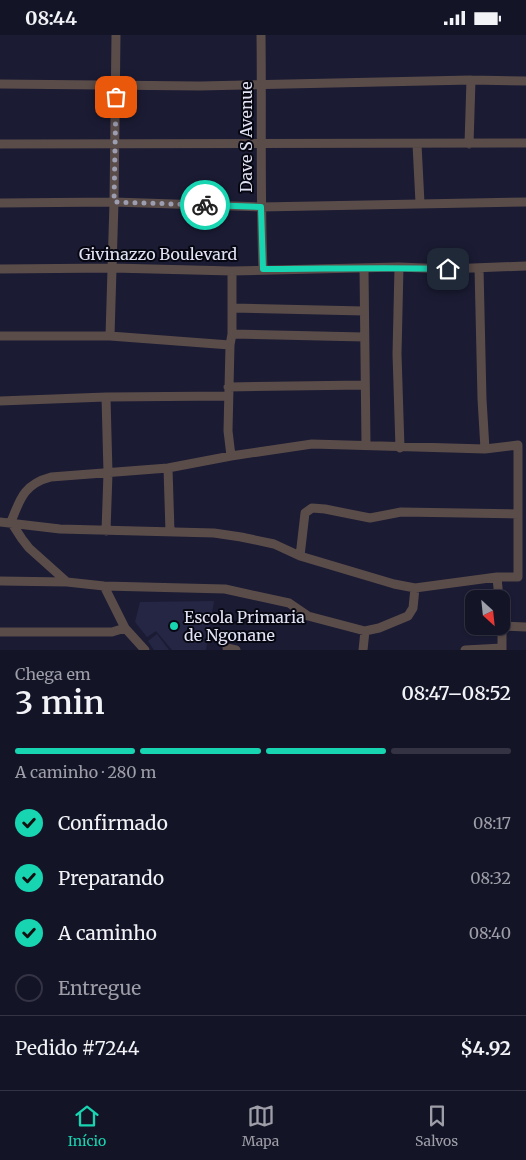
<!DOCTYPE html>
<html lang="pt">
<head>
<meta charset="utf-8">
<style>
  body { margin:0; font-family:Merriweather,serif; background:#212133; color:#f1f3f6; height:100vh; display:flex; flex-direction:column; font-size:19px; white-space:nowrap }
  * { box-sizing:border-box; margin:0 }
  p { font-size:16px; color:#9d9ea7 }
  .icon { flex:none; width:28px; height:28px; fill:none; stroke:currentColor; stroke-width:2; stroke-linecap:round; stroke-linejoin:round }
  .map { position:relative; height:615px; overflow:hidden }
  .side { display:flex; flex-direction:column; background:#141427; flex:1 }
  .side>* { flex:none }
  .needle { width:32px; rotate:153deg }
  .controls { position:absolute; left:465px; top:555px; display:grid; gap:10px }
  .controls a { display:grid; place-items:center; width:45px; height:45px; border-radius:10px; background:#141427; box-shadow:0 1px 4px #0004,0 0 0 1px #334; font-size:25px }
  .pin { position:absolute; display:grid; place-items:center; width:42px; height:42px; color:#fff; margin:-21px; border-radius:10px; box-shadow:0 2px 8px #0006 }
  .courier { position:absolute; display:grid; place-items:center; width:50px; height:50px; margin:-25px; border:4px solid #18d5b2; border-radius:50%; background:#fff; color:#222; box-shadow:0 1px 6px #0007 }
  .summary em { font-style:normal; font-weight:600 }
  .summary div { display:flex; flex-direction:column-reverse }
  .summary { display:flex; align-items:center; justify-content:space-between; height:85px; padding:0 15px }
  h1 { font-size:32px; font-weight:600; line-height:38px }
  .bar { display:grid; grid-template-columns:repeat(4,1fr); gap:8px 5px; align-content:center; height:60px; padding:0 15px }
  .bar i { height:6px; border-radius:4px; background:#334 }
  .bar .current { background:#18d5b2 }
  .bar p { grid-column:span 4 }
  .line { display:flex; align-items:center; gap:12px; padding:0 15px; border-top:1px solid #334 }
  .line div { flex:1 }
  ol { padding:0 15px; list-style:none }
  li { display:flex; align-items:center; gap:15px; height:55px }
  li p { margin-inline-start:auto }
  li .icon { padding:5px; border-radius:50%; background:#18d5b2; color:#111; stroke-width:4 }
  li:last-child { color:#9d9ea7 }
  li i { width:28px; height:28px; border:2px solid #334; border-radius:50% }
  .status { display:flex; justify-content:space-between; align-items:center; height:35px; padding:0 25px; background:#141427; direction:ltr }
  .status svg { height:14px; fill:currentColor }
  .tabs { display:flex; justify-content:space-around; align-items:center; height:70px; border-top:1px solid #334; background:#141427; font-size:14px; color:#9d9ea7 }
  .tabs a { display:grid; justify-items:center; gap:2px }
  .tabs .current { color:#18d5b2 }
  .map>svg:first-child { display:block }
  .built { fill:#252644 }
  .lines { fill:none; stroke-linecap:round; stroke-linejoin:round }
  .minor { stroke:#5a4c49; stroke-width:9 }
  .done { stroke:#9c9db1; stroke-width:5; stroke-dasharray:0 9 }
  .route { stroke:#18d5b2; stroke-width:6 }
  .poi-dot { fill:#18d5b2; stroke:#070712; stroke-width:2 }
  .labels { text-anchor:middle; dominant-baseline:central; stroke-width:4; stroke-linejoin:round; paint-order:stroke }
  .street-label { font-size:16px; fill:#e1e3f4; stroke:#070712 }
  .poi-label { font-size:16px; fill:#e1e3f4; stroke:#070712; text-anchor:start }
</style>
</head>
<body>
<div class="status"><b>08:44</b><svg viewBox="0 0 49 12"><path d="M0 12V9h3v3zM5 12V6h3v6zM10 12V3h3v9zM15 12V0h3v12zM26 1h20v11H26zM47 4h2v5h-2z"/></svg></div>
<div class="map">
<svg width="526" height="615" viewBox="0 0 526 615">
  <rect width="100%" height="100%" fill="#1b1b34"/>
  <path class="built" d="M214,566L206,615H172L156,596L147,602L135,587L140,567Z
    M157,599L169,615H154L148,606Z"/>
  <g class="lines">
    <path class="minor" d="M261,0C262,78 260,156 263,234
      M0,49L200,51L471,45L526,46
      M0,109L526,108
      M417,109L420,168
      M469,109L471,45
      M0,168L114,167L261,172L526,167
      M399,232L397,319L400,413
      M479,233L482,364L485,414
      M0,234L113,233L232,236L399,232L448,234L526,231
      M364,234L366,410
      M232,273L364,276
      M232,299V236
      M0,301H110L230,310L228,396L231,421
      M110,301L114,167L116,0
      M230,310L232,299L364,302
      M228,352L364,350
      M106,362L108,438L106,496
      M0,366L106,362L228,361
      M168,433L170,497
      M0,487L60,494L214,498L241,502L274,509L300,521L394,549L415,553L497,542H518V410L485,414L312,409L231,421L168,433L51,442C24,449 20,464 11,487L22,504L29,513L67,547L104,551L225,554L289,568L308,581L365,596L379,593L408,581L413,573L415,553
      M300,521L305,478L312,473L325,474L370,483L401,477L518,479
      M497,542L499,564
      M0,546L67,547
      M104,551L125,593L145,615
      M0,597H112L125,593
      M227,613L236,615
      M502,613V591L526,592
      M363,615L365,596
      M465,615L502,613V615"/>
  </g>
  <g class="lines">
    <path class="done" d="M116,62L114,167L205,170"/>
    <path class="route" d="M205,170L261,172L263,234C324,234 386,232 448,234"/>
  </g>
  <circle class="poi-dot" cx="174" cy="591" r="5"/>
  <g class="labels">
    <g class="street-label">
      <text transform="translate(246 102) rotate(-90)">Dave S Avenue</text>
      <text x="158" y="219">Givinazzo Boulevard</text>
    </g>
    <g class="poi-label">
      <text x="184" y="582">Escola Primaria<tspan x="184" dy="18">de Ngonane</tspan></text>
    </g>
  </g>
</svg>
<div class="controls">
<a><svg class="needle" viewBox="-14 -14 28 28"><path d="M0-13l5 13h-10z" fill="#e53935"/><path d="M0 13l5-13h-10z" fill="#9d9ea7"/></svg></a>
</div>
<div class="pin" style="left:116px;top:62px;background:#ea580c"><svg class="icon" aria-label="bag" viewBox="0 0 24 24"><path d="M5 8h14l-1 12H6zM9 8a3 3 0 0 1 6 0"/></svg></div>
<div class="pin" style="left:448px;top:234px;background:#1f2937"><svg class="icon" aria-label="home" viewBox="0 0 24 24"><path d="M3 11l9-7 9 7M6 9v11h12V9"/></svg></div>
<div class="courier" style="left:205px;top:170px"><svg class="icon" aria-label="bike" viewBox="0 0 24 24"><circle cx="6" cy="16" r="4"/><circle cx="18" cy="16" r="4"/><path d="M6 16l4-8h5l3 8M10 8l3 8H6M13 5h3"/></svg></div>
</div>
<section class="side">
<div class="summary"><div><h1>3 min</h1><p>Chega em</p></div><em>08:47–08:52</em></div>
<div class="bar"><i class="current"></i><i class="current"></i><i class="current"></i><i></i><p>A caminho · 280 m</p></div>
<ol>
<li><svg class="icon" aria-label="check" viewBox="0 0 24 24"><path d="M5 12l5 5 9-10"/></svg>Confirmado<p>08:17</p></li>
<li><svg class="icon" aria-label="check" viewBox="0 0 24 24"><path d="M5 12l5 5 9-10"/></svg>Preparando<p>08:32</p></li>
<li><svg class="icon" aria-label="check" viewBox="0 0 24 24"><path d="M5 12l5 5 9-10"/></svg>A caminho<p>08:40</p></li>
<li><i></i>Entregue</li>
</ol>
<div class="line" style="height:65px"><div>Pedido #7244</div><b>$4.92</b></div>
</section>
<nav class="tabs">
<a class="current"><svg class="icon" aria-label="home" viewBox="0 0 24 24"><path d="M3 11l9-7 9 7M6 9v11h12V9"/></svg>Início</a>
<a><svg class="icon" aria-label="map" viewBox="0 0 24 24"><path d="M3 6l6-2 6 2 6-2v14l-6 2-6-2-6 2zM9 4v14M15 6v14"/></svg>Mapa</a>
<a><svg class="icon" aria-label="saved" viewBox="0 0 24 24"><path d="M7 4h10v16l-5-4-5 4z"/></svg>Salvos</a>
</nav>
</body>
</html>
